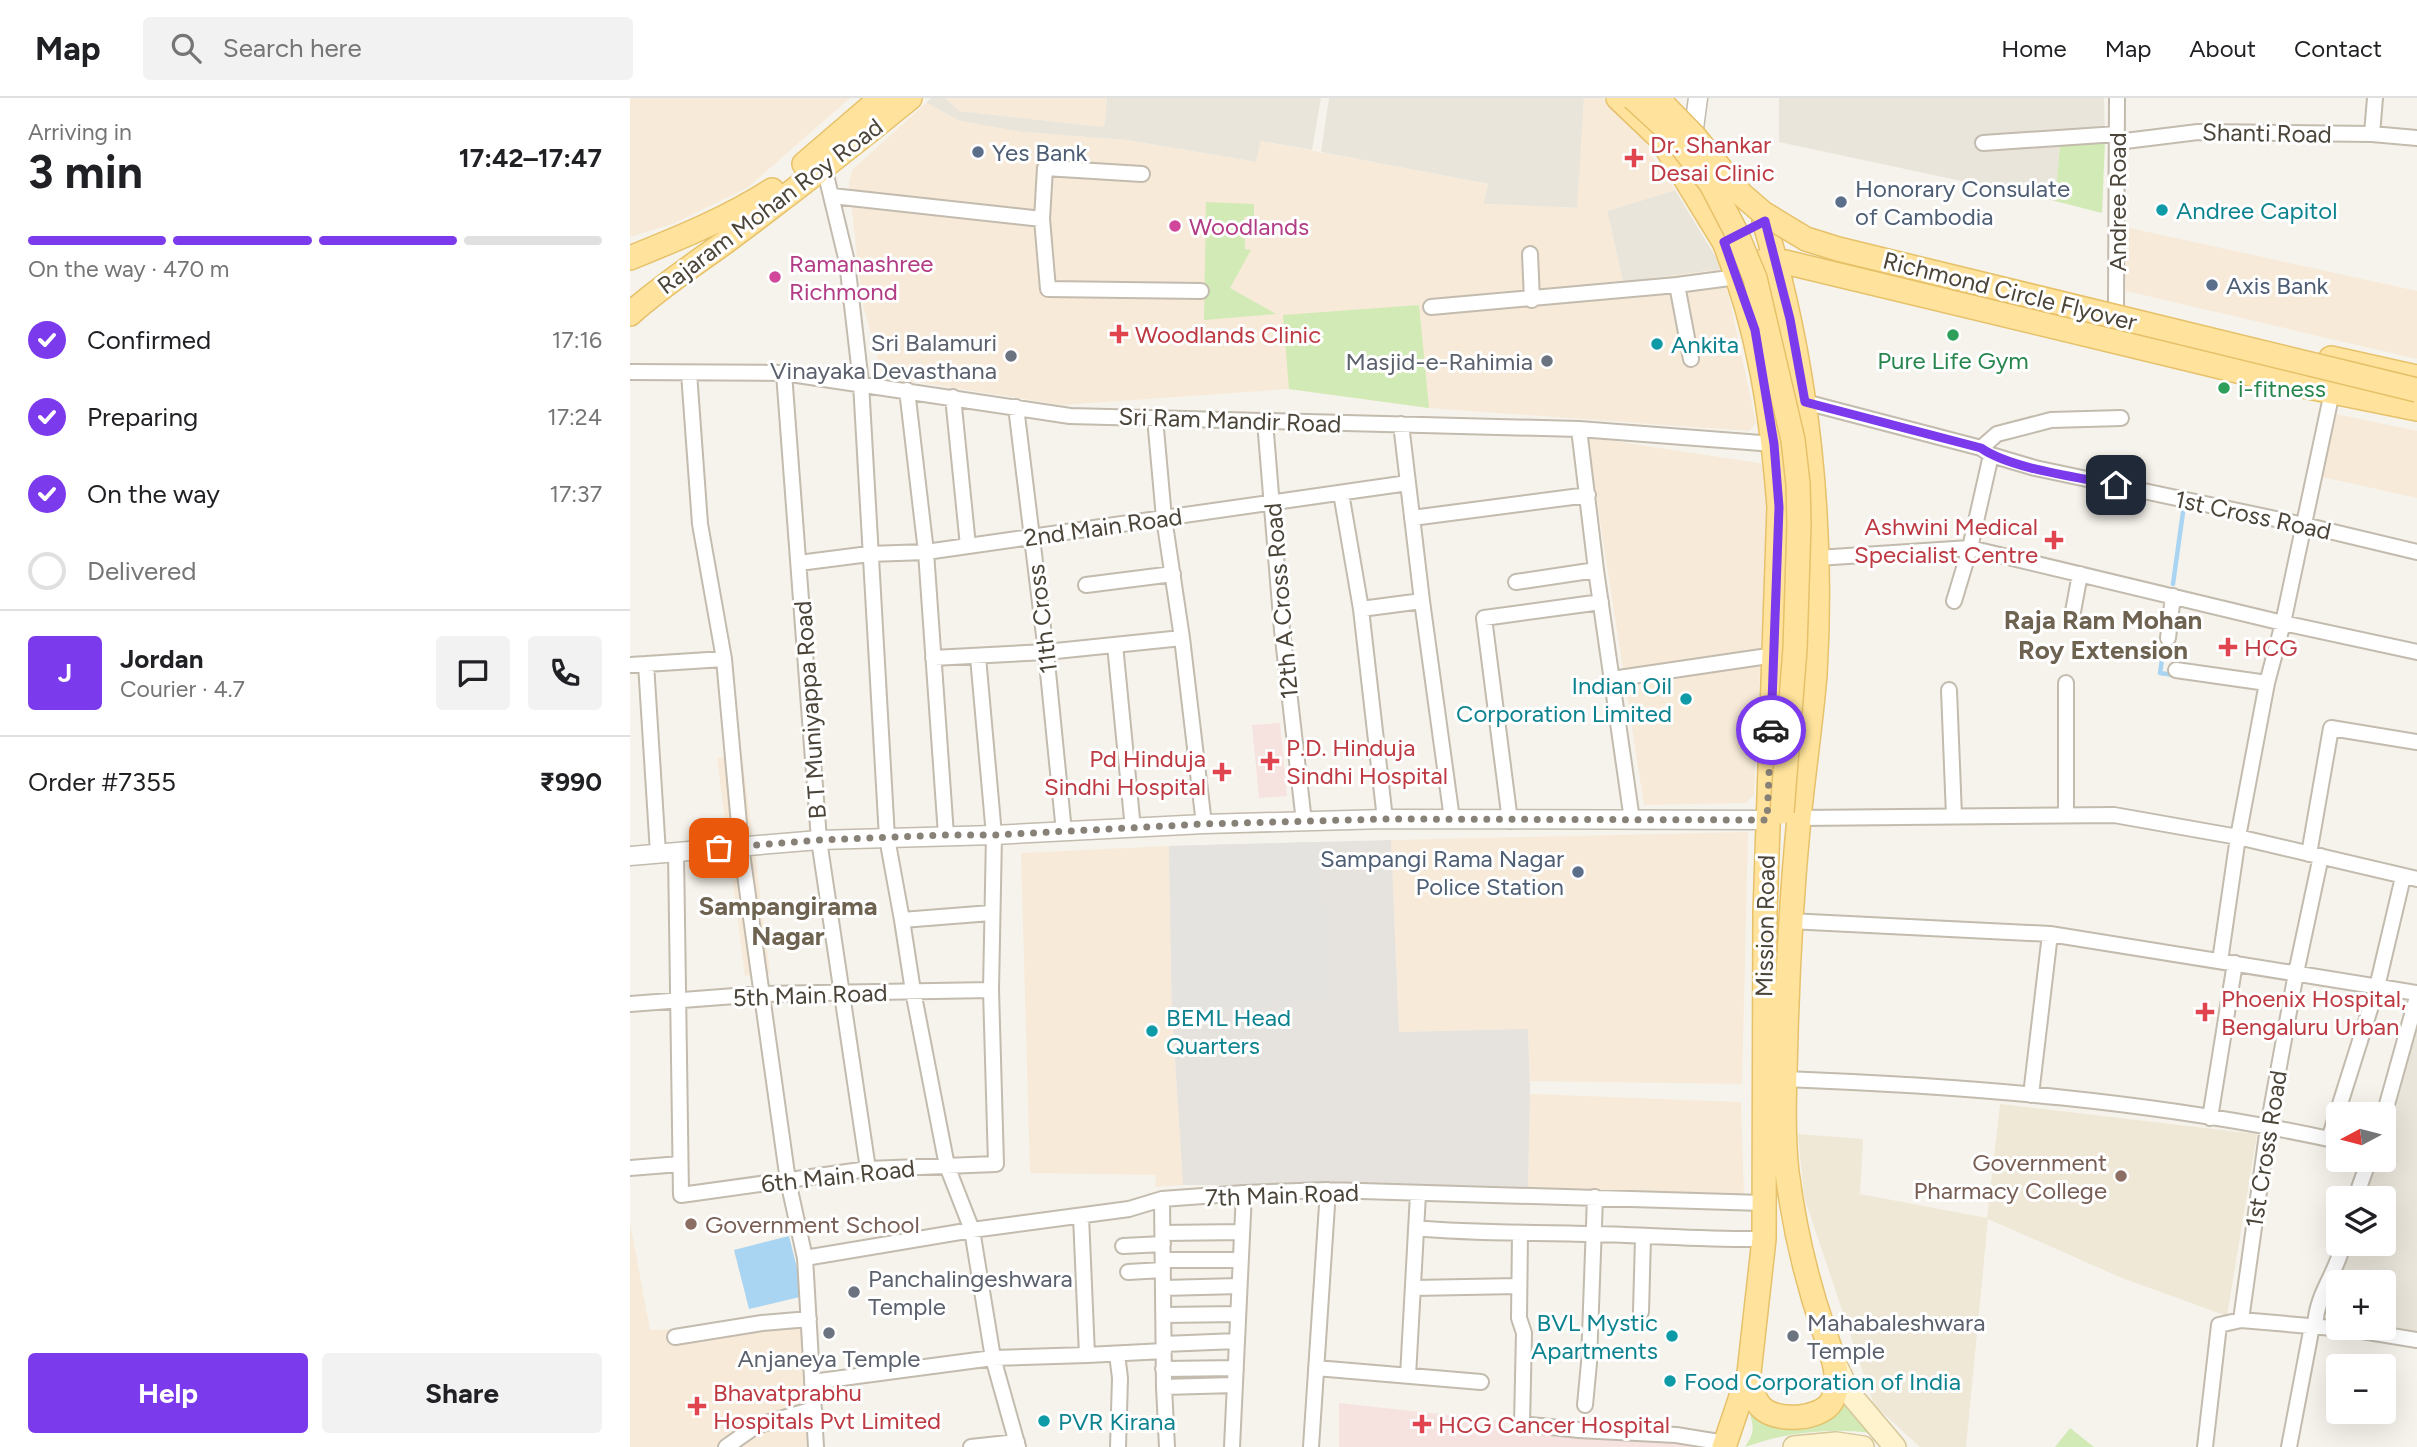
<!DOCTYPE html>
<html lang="en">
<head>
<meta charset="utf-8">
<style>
  body { margin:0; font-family:Figtree,sans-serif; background:#f2f2f2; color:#202124; height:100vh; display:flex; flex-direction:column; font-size:26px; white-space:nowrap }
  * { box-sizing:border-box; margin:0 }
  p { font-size:23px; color:#757577 }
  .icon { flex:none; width:38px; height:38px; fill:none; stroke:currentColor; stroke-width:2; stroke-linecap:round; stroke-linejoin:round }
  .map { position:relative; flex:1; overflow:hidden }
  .drawer { display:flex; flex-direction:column; background:#fff; width:630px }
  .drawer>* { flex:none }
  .needle { width:46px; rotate:263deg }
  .controls { position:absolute; left:1696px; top:1004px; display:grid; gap:14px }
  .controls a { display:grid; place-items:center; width:70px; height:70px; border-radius:7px; background:#fff; box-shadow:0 7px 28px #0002; font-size:35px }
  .pin { position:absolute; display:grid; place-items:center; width:60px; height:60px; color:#fff; margin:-30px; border-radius:14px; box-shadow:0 4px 10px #0006 }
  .courier { position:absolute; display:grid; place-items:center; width:70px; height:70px; margin:-35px; border:5px solid #7c3aed; border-radius:50%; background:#fff; color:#222; box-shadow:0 2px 9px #0007 }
  .headline em { font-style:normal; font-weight:700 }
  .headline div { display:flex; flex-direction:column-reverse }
  .headline { display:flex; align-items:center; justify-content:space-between; height:119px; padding:0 28px }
  h1 { font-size:46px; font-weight:700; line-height:52px }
  .bar { display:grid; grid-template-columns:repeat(4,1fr); gap:10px 7px; align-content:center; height:84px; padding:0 28px }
  .bar i { height:9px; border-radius:5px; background:#e0e0e0 }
  .bar .on { background:#7c3aed }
  .bar p { grid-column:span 4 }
  .line { display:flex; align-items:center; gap:18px; padding:0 28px; border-top:2px solid #e0e0e0 }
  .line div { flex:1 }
  .round { display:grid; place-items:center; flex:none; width:74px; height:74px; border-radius:7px; background:#f2f2f2 }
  ol { padding:0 28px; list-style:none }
  li { display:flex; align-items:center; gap:21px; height:77px }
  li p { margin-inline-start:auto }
  li .icon { padding:7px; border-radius:50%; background:#7c3aed; color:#fff; stroke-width:4 }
  li:last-child { color:#757577 }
  li i { width:38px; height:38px; border:4px solid #e0e0e0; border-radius:50% }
  .button { display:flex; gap:14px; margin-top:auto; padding:14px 28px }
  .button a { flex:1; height:80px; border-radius:7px; background:#7c3aed; color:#fff; font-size:28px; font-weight:700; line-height:80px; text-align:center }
  .button a+a { background:#f2f2f2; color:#202124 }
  header { display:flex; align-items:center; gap:42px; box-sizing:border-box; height:98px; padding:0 35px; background:#fff; border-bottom:2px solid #e0e0e0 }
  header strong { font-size:33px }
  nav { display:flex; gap:38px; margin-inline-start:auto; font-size:24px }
  .search { width:490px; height:63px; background:#f2f2f2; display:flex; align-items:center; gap:18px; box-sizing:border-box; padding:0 24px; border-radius:7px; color:#757577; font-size:26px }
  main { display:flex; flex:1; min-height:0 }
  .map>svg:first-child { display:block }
  .residential { fill:#eae5da }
  .commercial { fill:#f7ead8 }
  .industrial { fill:#e6e2dd }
  .education { fill:#efe8d6 }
  .medical { fill:#f6e3e0 }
  .green { fill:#d2eab5 }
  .parking { fill:#e5e3e0 }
  .water { fill:#a9d4f2 }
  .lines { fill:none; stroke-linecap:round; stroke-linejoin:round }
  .stream { stroke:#a9d4f2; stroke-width:4.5 }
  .minor-casing { stroke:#c2bbae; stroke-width:18 }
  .tertiary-casing { stroke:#c2bbae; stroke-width:21 }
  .secondary-casing { stroke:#d6c79b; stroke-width:24 }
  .primary-casing { stroke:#e6c16a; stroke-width:26 }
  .minor { stroke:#fff; stroke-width:14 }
  .tertiary { stroke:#fff; stroke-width:18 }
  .secondary { stroke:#fff3cd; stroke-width:21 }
  .primary { stroke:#ffe39c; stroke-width:23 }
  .primary-bridge-casing { stroke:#e6c16a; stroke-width:26; stroke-linecap:butt }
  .primary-bridge { stroke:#ffe39c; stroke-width:23 }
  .done { stroke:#878178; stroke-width:7; stroke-dasharray:0 12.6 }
  .route { stroke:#7c3aed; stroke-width:9 }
  .service-dot { fill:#5c6f8a; stroke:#fff; stroke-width:2.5 }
  .health-dot { fill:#e0444e; stroke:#fff; stroke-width:2.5 }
  .culture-dot { fill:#0f9aa8; stroke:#fff; stroke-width:2.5 }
  .hotel-dot { fill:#d1479c; stroke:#fff; stroke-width:2.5 }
  .leisure-dot { fill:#2e9e5b; stroke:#fff; stroke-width:2.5 }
  .worship-dot { fill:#6b7280; stroke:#fff; stroke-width:2.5 }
  .education-dot { fill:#8d6e63; stroke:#fff; stroke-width:2.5 }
  .labels { text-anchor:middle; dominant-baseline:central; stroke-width:6; stroke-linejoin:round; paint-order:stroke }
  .street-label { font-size:24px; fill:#4b4439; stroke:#fff }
  .health-label { font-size:24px; fill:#be3a42; stroke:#fff; text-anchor:start }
  .service-label { font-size:24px; fill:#4e5e75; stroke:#fff; text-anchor:start }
  .culture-label { font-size:24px; fill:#0d838f; stroke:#fff; text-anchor:start }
  .hotel-label { font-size:24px; fill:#b23c85; stroke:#fff; text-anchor:start }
  .worship-label { font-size:24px; fill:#5b616d; stroke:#fff; text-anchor:end }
  .leisure-label { font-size:24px; fill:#27864d; stroke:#fff }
  .education-label { font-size:24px; fill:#785e54; stroke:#fff; text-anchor:end }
  .neighbourhood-label { font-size:26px; font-weight:bold; fill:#6e6250; stroke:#fff }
</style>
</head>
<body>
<header>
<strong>Map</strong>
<div class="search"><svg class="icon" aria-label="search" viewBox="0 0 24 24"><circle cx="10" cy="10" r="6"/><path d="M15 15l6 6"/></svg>Search here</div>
<nav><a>Home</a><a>Map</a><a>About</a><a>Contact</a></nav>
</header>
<main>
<section class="drawer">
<div class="headline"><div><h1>3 min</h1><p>Arriving in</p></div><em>17:42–17:47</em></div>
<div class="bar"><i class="on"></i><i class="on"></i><i class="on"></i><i></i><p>On the way · 470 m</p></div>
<ol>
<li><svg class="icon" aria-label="check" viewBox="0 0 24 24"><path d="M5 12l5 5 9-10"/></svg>Confirmed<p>17:16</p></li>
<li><svg class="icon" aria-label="check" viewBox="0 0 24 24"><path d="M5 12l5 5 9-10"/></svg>Preparing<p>17:24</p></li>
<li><svg class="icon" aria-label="check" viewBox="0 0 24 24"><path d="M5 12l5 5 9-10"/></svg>On the way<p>17:37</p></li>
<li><i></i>Delivered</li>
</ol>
<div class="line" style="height:126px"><b class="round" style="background:#7c3aed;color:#fff">J</b><div><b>Jordan</b><p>Courier · 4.7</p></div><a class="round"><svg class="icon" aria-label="chat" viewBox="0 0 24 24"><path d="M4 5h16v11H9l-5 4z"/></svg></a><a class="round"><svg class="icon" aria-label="phone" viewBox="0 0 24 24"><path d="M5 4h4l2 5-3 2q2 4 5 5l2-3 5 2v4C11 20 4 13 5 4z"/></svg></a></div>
<div class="line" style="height:91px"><div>Order #7355</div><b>₹990</b></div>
<div class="button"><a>Help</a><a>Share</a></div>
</section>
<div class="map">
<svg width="1787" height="1349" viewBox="0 0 1787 1349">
  <rect width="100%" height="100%" fill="#f6f3ec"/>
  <path class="residential" d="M301,0H316L329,13L474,29L477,0H691L682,52L631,43L626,64L496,42L391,34L330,23L296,5Z
    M699,0H954L948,110L853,106L858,86L691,54Z
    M1149,0H1474L1475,44L1430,49L1425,103L1149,44Z
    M1045,92L1093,171L993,184L977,113Z
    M1787,928V1235L1754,1228V1185H1708V1219L1691,1215L1714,1146H1754V1101H1729L1742,1062H1754V1028Z"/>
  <path class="commercial" d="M0,0H220L117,90L42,126L0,139Z
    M316,0H477L474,29L329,13Z
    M954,0H972L1014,37L1021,57L1045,92L977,113L993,184L1093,171L1126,325L1119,333L799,310L659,291L432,307L261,280L251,272L232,203L219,85L222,72L296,5L330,23L392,34L496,42L626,64L631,43L858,86L853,106L947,110Z
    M1491,128L1787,193V261L1496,193Z
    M1706,316L1787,333V400L1692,379Z
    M957,339L1135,366L1137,426L1124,696L1116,705L1014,707Z
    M112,657L140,875L115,878L87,660Z
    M1118,734L1112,986L900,983L898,931L769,934L761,742Z
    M539,748L542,913L553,1087L525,1089L526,1077L400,1075L391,755Z
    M900,996L1111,1004L1114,1100L898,1091Z
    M0,1125L20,1232L172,1227L175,1309L125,1326L87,1349H0Z
    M175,1321L177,1349H110L125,1338L153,1323Z"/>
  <path class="industrial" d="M761,742L769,934L898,931L900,992L898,1091L773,1087H553L542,913L539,748Z"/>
  <path class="education" d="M1370,1006L1627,1036L1597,1218L1492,1180L1358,1121L1336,1349H1290L1244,1307L1174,1099L1168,1036L1233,1041L1230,1096L1357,1120Z"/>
  <path class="medical" d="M650,625L657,698L629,700L622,627Z
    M709,1305L874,1323L875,1329L1041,1339L1077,1347L1075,1349H709Z"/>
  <path class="green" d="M1475,44L1472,115L1425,103L1430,48Z
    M576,104L624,106V118L614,119L615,151L621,152L600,190L646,216L574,222Z
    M789,207L799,310L659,291L653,217Z
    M1211,1301L1240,1335C1200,1329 1153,1335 1115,1349C1123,1337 1125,1331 1120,1317C1159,1343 1176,1321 1211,1301Z
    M1440,1330L1464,1349H1425Z"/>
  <path class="parking" d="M692,744L698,903L542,913L539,748Z"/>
  <path class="water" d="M159,1138L174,1198L119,1211L104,1152Z"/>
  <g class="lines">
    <path class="stream" d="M1543,486L1553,414
      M1535,542L1530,575L1544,577"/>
    <g class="minor-casing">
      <path id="minor" d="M1742,36L1745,0
        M1487,44L1568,34L1742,36L1787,40
        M1353,45L1487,36
        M194,69L217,164L231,285L257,740L272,822L283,893L317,1068L342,1132L363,1260L388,1349
        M202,98L412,121L415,70L512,76
        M412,121L418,191L571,193
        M900,156L902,202
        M1047,187L1061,261
        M1486,207L1487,0
        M801,209L1047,187L1107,179
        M0,274L154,275L440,318L949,331L1144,346
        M59,275L70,426L94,561L111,748L158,1083L175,1160L186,1349
        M154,275L189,742L238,1071
        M277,292L296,454L316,737
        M323,299L338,448
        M1175,304L1351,350L1361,357L1405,370L1674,427L1787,454
        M386,309L416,554L434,734
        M525,320L534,420L552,540L574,726
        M635,323L652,532L674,724
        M771,326L792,503L822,721
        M949,331L966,472L1002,722
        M1351,350L1367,336L1421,322L1491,320
        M711,395L731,511L755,721
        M782,420L958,397
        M1187,460L1340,450L1653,525L1787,554
        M169,465L239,456L296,454L778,385
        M886,484L966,472
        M456,487L543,476
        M1324,503L1340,450L1361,357
        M731,511L792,503
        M1442,519L1450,476
        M1538,540L1543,498
        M485,547L503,731
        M303,560L416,554L552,540
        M16,566L28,755
        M0,567L94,561
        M1546,572L1637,585
        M982,581L1145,557
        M1436,585V717
        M1319,592L1324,718
        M1169,720L1484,717L1608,739L1787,781
        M880,723L854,520L971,504
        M46,754L51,1097L238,1071L366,1066L361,892L364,737L348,559
        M1679,756L1701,630L1787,644
        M272,822L361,815
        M1159,823L1420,836L1787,895
        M1590,863L1608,739L1637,585L1653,525L1702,294
        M0,906L131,896L361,892
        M1155,981C1339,988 1527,1003 1708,1043
        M1401,997L1420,836
        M1754,1017L1787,899
        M1580,1020L1605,865
        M1699,1041L1747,889L1773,779
        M0,1070L50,1066
        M532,1101L534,1289L537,1349
        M1725,1101L1739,1062
        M786,1130C845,1136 904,1134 963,1136C1020,1137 1076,1142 1134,1141
        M533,1135L612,1134
        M890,1136L889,1220L894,1235L892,1326L949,1332L1046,1337L1095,1345
        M493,1148L533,1146
        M175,1160L342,1132L499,1111L532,1101L614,1095L698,1092L1133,1105
        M533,1162H610
        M498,1174L533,1172
        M533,1190L609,1188
        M783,1190L888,1188
        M1011,1214L1013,1139
        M534,1217L608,1216
        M1611,1222L1638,1029L1666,875L1691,758
        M1685,1228C1687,1194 1706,1177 1713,1146
        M45,1239L132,1225L179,1221
        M534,1246L607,1243
        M487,1256L490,1280L488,1349
        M457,1257L534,1253
        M686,1270L851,1284
        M533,1271L606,1270
        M778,1278L788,1096
        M182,1284L363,1260L457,1257L451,1118
        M534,1289L605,1287
        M955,1307L959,1265L965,1099
        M96,1349L126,1328L184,1311
        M341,1349L387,1344
        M602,1349L614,1095
        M681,1349L698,1092
        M1575,1349L1589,1227L1611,1222L1726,1232L1787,1242
        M1659,1349L1682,1228"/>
    </g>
    <g class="tertiary-casing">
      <path id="tertiary" d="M1062,45L1068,0
        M0,758L189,742L364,737L574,726L755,721L1137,722"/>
    </g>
    <g class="secondary-casing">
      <path id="secondary" d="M1206,1267L1221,1297L1265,1349
        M1164,1349L1206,1345L1233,1349"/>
    </g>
    <g class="primary-casing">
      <path id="primary" d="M988,0L1031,41L1094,144C1129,229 1142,318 1149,409L1135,815L1134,1141L1119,1275L1094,1349
        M174,66L251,0
        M0,160C49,140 97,121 142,92
        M1135,162L1155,164L1649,283L1787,311
        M0,216C29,190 62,168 94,145C157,98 219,50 280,0
        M1701,260L1787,279
        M1118,1279C1121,1289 1124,1302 1131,1309C1146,1325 1191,1322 1202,1303C1213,1282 1201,1253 1194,1233C1176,1181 1164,1128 1157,1074C1152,1029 1155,981 1156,936C1158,864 1162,792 1169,720C1174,672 1181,624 1185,577C1194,425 1178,269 1134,123"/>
    </g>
    <use href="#minor" class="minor"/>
    <use href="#tertiary" class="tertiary"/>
    <use href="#secondary" class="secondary"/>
    <use href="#primary" class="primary"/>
    <g class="primary-bridge-casing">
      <path id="primary-bridge" d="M1003,0L1041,35L1081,86L1105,132L1125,180L1163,342L1168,386L1169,426L1165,551L1152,714
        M1027,0L1065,39L1111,96L1133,115L1176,141L1208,151L1787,292"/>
    </g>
    <use href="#primary-bridge" class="primary-bridge"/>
  </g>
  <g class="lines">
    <path class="done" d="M89,750L189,742L316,737H364L574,726L755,721L1137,722L1141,632"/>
    <path class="route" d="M1141,632L1149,409L1144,346L1125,232L1094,144L1135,123L1160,221L1175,304L1351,350C1381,371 1448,379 1486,387"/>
  </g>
  <g class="service-dot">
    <circle cx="348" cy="54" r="7"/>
    <circle cx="1211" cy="104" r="7"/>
    <circle cx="1582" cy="187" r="7"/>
    <circle cx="948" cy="774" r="7"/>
  </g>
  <g class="health-dot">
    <path d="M1000.5 49.5h7v7h7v7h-7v7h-7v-7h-7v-7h7z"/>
    <path d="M485.5 225.5h7v7h7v7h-7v7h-7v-7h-7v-7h7z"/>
    <path d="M1420.5 431.5h7v7h7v7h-7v7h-7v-7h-7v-7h7z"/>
    <path d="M1594.5 538.5h7v7h7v7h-7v7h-7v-7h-7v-7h7z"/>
    <path d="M636.5 652.5h7v7h7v7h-7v7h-7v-7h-7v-7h7z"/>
    <path d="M588.5 663.5h7v7h7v7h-7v7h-7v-7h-7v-7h7z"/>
    <path d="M1571.5 903.5h7v7h7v7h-7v7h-7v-7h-7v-7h7z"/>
    <path d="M63.5 1297.5h7v7h7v7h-7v7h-7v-7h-7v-7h7z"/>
    <path d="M788.5 1315.5h7v7h7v7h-7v7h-7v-7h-7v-7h7z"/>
  </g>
  <g class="culture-dot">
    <circle cx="1532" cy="112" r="7"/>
    <circle cx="1027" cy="246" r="7"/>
    <circle cx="1056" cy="601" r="7"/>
    <circle cx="522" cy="933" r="7"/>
    <circle cx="1042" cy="1238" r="7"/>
    <circle cx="1040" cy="1283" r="7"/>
    <circle cx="414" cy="1323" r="7"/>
  </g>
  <g class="hotel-dot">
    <circle cx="545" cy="128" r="7"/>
    <circle cx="145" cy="179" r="7"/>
  </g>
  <g class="leisure-dot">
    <circle cx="1323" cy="237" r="7"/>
    <circle cx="1594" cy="290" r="7"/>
  </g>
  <g class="worship-dot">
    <circle cx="381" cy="258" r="7"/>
    <circle cx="917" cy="263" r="7"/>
    <circle cx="224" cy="1194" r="7"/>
    <circle cx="199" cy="1235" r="7"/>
    <circle cx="1163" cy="1238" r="7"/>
  </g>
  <g class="education-dot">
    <circle cx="1491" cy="1078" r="7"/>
    <circle cx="61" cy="1126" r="7"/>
  </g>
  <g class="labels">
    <g class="street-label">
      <text transform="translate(1637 35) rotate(1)">Shanti Road</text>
      <text transform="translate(1487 104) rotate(-90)">Andree Road</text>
      <text transform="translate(140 108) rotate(-37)">Rajaram Mohan Roy Road</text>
      <text transform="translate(1380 193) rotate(14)">Richmond Circle Flyover</text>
      <text transform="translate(600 322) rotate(2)">Sri Ram Mandir Road</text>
      <text transform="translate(1623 417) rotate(12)">1st Cross Road</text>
      <text transform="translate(473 429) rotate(-8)">2nd Main Road</text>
      <text transform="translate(651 503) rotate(-95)">12th A Cross Road</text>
      <text transform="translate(412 521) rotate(-97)">11th Cross</text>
      <text transform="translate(180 612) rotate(-94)">B T Muniyappa Road</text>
      <text transform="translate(1135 828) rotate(-89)">Mission Road</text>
      <text transform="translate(180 897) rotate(-2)">5th Main Road</text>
      <text transform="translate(1636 1051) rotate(-81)">1st Cross Road</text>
      <text transform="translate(208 1078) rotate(-6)">6th Main Road</text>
      <text transform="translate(652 1097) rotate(-2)">7th Main Road</text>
    </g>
    <g class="health-label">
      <text x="1020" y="46">Dr. Shankar<tspan x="1020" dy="28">Desai Clinic</tspan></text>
      <text x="505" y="236">Woodlands Clinic</text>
      <text x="1408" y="428" text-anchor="end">Ashwini Medical<tspan x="1408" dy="28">Specialist Centre</tspan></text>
      <text x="1614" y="549">HCG</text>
      <text x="656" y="649">P.D. Hinduja<tspan x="656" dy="28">Sindhi Hospital</tspan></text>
      <text x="576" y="660" text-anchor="end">Pd Hinduja<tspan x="576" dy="28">Sindhi Hospital</tspan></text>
      <text x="1591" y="900">Phoenix Hospital,<tspan x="1591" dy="28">Bengaluru Urban</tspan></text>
      <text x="83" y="1294">Bhavatprabhu<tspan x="83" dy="28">Hospitals Pvt Limited</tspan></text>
      <text x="808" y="1326">HCG Cancer Hospital</text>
    </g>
    <g class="service-label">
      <text x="362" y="54">Yes Bank</text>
      <text x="1225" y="90">Honorary Consulate<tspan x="1225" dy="28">of Cambodia</tspan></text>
      <text x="1596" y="187">Axis Bank</text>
      <text x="934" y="760" text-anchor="end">Sampangi Rama Nagar<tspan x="934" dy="28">Police Station</tspan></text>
    </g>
    <g class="culture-label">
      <text x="1546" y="112">Andree Capitol</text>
      <text x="1041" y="246">Ankita</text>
      <text x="1042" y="587" text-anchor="end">Indian Oil<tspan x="1042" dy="28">Corporation Limited</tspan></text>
      <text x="536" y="919">BEML Head<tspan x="536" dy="28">Quarters</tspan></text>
      <text x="1028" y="1224" text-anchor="end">BVL Mystic<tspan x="1028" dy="28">Apartments</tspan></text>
      <text x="1054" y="1283">Food Corporation of India</text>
      <text x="428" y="1323">PVR Kirana</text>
    </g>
    <g class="hotel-label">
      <text x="559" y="128">Woodlands</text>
      <text x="159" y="165">Ramanashree<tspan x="159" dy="28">Richmond</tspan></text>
    </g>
    <g class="worship-label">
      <text x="367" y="244">Sri Balamuri<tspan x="367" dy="28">Vinayaka Devasthana</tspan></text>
      <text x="903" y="263">Masjid-e-Rahimia</text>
      <text x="238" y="1180" text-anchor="start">Panchalingeshwara<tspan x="238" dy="28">Temple</tspan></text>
      <text x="1177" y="1224" text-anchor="start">Mahabaleshwara<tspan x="1177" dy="28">Temple</tspan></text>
      <text x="199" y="1260" text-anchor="middle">Anjaneya Temple</text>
    </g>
    <g class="leisure-label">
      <text x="1323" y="262">Pure Life Gym</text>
      <text x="1608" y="290" text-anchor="start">i-fitness</text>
    </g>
    <g class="education-label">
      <text x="1477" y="1064">Government<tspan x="1477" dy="28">Pharmacy College</tspan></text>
      <text x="75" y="1126" text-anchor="start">Government School</text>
    </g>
    <g class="neighbourhood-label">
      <text x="1473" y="522">Raja Ram Mohan<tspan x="1473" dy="30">Roy Extension</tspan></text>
      <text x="158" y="808">Sampangirama<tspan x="158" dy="30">Nagar</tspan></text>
    </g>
  </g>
</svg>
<div class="controls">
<a><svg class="needle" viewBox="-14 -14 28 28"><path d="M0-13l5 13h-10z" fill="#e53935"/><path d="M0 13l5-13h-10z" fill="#757577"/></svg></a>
<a><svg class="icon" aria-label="layers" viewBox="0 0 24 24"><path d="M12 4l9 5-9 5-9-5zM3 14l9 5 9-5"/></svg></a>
<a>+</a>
<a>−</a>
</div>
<div class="pin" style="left:89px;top:750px;background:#ea580c"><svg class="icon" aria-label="bag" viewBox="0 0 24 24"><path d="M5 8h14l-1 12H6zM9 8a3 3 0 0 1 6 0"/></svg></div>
<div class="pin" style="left:1486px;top:387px;background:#1f2937"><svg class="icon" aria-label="home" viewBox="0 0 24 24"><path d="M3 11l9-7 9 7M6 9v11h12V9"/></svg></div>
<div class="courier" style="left:1141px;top:632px"><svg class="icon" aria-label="car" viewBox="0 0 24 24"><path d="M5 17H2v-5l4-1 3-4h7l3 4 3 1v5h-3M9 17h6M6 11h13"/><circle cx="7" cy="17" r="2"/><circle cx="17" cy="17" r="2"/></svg></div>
</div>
</main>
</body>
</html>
